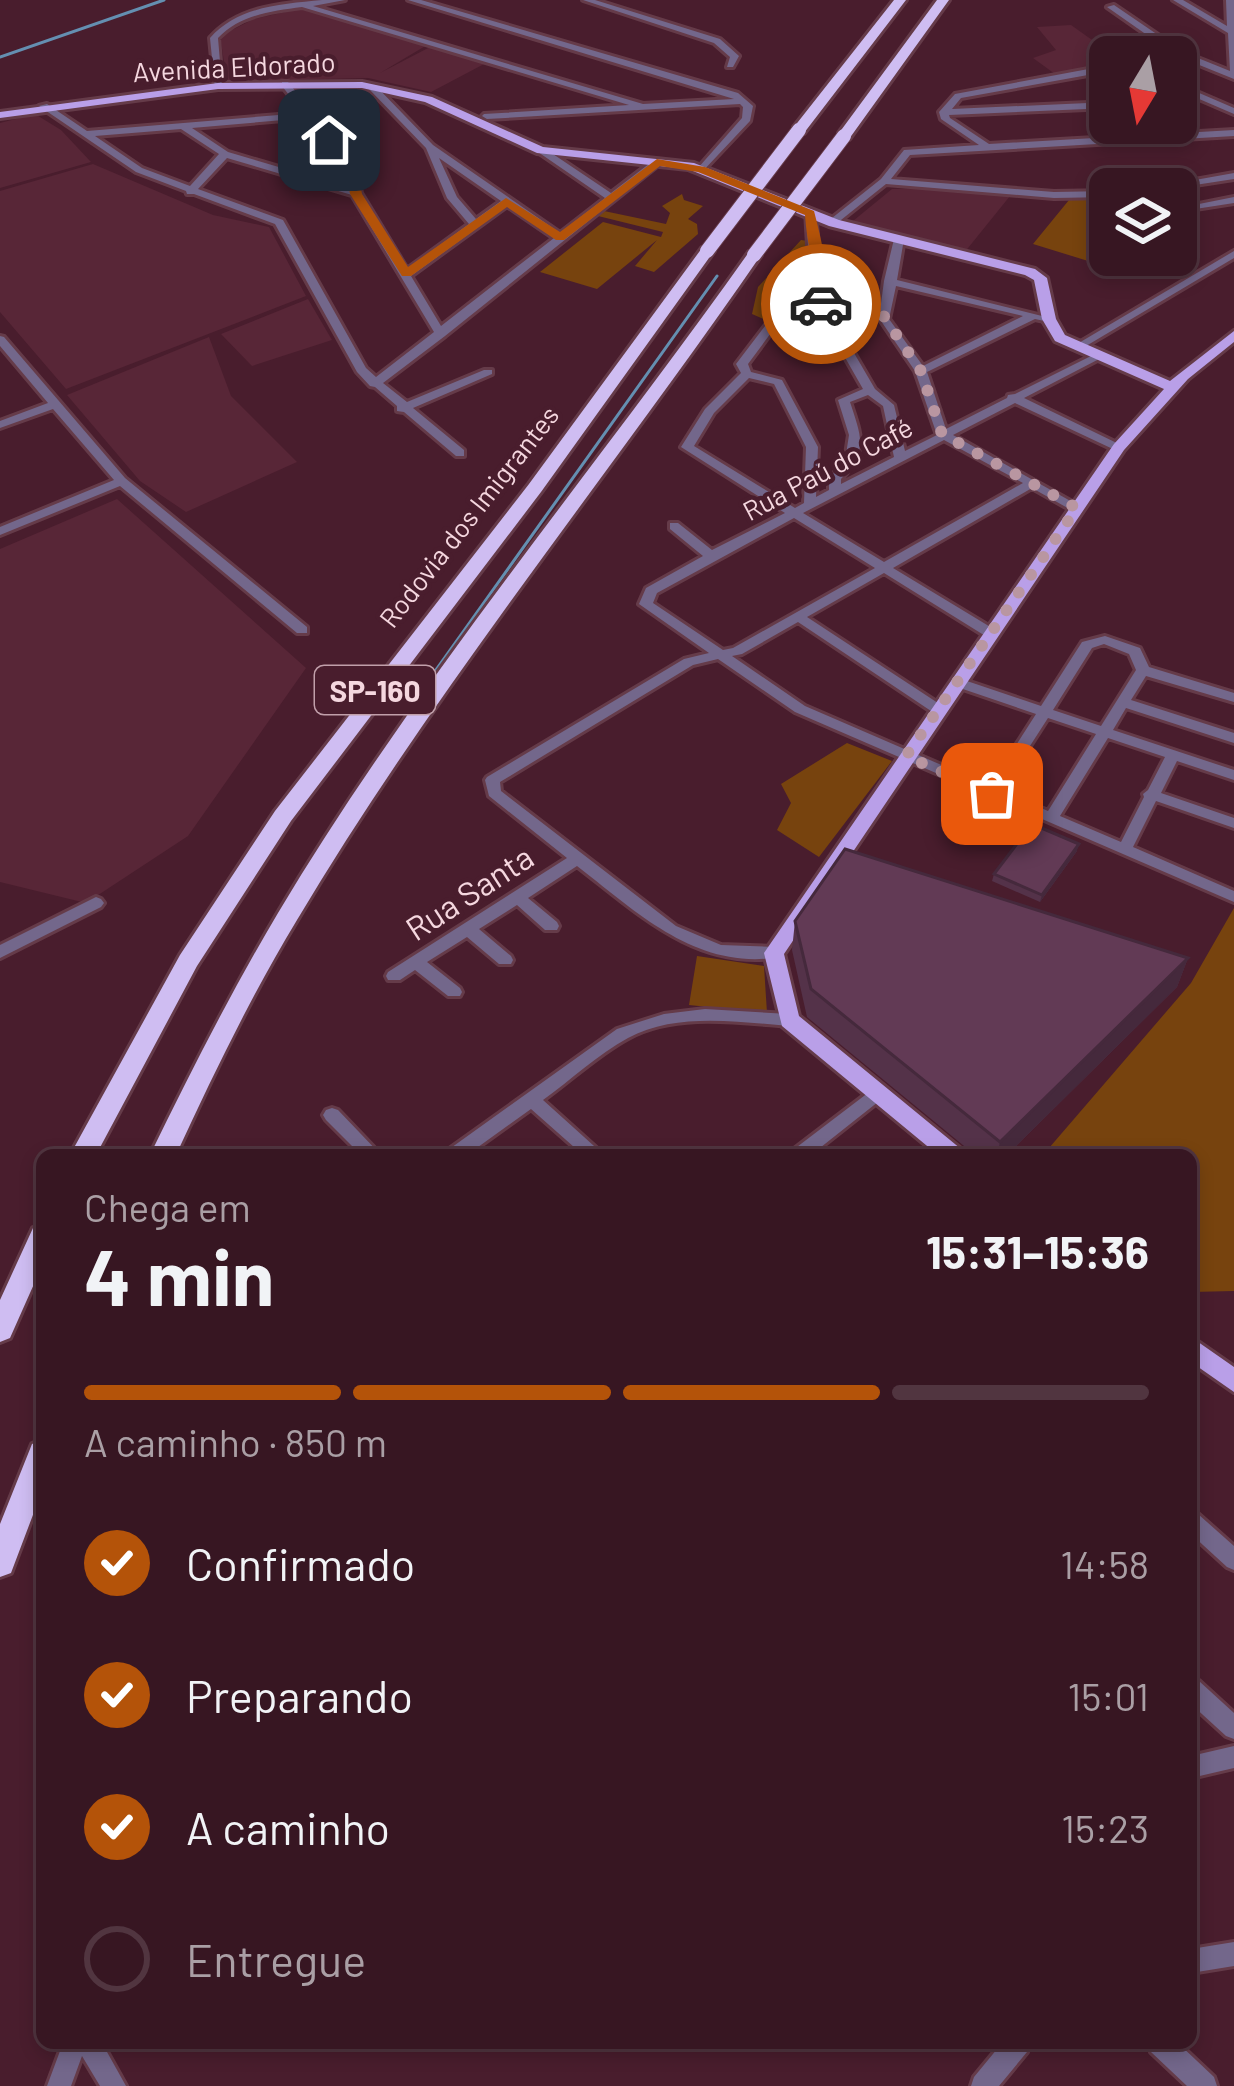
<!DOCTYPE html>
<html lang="pt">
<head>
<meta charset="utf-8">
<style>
  body { margin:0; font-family:Barlow,sans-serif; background:#3e1f2a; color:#f1f3f6; height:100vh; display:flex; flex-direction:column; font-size:45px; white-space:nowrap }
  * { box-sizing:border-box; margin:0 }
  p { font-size:39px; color:#aa9fa5 }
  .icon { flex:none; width:66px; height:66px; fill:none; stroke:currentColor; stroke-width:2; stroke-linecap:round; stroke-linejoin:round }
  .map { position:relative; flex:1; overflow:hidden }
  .sheet { position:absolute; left:36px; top:1149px; width:1161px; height:900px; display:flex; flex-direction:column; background:#371622; border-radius:18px; box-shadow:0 6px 18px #0003,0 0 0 3px #513540 }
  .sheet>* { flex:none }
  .needle { width:78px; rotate:190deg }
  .tools { position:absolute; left:1089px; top:36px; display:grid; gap:24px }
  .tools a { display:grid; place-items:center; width:108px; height:108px; border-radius:18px; background:#371622; box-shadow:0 6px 18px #0003,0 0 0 3px #513540; font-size:60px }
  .pin { position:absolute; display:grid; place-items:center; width:102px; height:102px; color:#fff; margin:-51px; border-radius:24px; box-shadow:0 6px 18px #0006 }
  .courier { position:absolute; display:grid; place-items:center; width:120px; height:120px; margin:-60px; border:9px solid #b45309; border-radius:50%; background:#fff; color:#222; box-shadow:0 3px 15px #0007 }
  .overview em { font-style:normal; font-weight:700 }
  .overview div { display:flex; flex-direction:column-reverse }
  .overview { display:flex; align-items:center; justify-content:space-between; height:204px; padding:0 48px }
  h1 { font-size:78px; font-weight:700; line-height:90px }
  .bar { display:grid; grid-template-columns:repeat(4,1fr); gap:18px 12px; align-content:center; height:144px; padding:0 48px }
  .bar i { height:15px; border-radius:9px; background:#513540 }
  .bar .selected { background:#b45309 }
  .bar p { grid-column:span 4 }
  ol { padding:0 48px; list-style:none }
  li { display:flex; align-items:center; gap:36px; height:132px }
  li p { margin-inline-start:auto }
  li .icon { padding:12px; border-radius:50%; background:#b45309; color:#fff; stroke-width:4 }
  li:last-child { color:#aa9fa5 }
  li i { width:66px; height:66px; border:6px solid #513540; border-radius:50% }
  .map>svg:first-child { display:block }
  .built { fill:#582637 }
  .green { fill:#77430e }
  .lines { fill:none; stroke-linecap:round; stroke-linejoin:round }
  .stream { stroke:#648fb1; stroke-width:3 }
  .minor-casing { stroke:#653b49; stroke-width:6 }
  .major-casing { stroke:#653b49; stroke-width:6 }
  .highway-casing { stroke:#653b49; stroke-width:6 }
  .minor { fill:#73678b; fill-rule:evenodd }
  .major { fill:#b99fe8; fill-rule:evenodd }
  .highway { fill:#cfbdf2; fill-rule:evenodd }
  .highway-bridge-casing { stroke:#653b49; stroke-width:16; stroke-linecap:butt }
  .highway-bridge { stroke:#cfbdf2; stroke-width:14 }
  .wall { fill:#543249 }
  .shaded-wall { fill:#45293c }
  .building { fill:#623a55; stroke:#45293c; stroke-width:3 }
  .route { fill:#b45309 }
  .done { stroke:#b996a1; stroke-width:12; stroke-dasharray:0 21.6 }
  .labels { text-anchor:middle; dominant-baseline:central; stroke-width:9; stroke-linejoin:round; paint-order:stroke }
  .far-street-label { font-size:27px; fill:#f5d7df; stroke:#491d2d }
  .shield { fill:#491d2d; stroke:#c19faa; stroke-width:3 }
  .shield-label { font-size:30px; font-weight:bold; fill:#f5d7df }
  .street-label { font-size:33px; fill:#f5d7df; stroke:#491d2d }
</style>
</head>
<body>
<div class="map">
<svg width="1234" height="2086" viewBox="0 0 1234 2086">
  <rect width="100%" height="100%" fill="#491d2d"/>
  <path class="built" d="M303,8L427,45L380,73L430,47L486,63L431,92L368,78L227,81L220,36L254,19Z
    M1071,25L1116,57H1110V64L1055,74L1033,58L1056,50L1037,27Z
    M35,114L61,130L91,162L0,188V123Z
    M93,164L213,215L269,227L306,296L66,389L0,312V191Z
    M928,188L1010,196L964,253L853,221L892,189Z
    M308,299L332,340L252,366L221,334Z
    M209,337L231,396L297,462L186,512L140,481L67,395Z
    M117,499L306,668L188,836L86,903L0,882V549Z"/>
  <path class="green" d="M682,194L684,200L703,206L688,219L697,224L698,234L654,272L635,266L657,240L597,289L540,272L603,222L661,237L663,232L598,216L604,211L666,224L670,213L662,206Z
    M1069,200H1102L1091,233L1110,238V255H1157L1127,273L1033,244Z
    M801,240L808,241L816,260L788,302L766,320L752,314L758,287Z
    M847,743L892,761L819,857L777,830L791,803L781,784Z
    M1234,908V1291L1191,1292V1155H1043L1191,983Z
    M697,956L764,966L767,1013L689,1005Z"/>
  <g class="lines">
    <path class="stream" d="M0,57L164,0
      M433,674L717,276"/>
    <g class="minor-casing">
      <path id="minor" d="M322,0H345L313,6L643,104L734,99L408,0H421L738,93L753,106L750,121L701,173L696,170L698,168L742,118L743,107L740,104L487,119L482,116L484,114L629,105L302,7C271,11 240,15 218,38L222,86L215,88L210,38C238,6 282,4 322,0Z
        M583,0H595L720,39L739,56L733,67H727L730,57L714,43Z
        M1173,0H1183L1227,26L1226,0H1234V79L1177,56L1107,7L1114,5L1183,52L1230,71L1228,33Z
        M1110,65V71L961,98L952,109L1110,102V108L949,115L950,118L989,144L1234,130V136L910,155L891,179L1054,192L1110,191V197L1054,198L886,184L836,224L827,222L881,179L904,150L979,145L941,119L939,112L955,94Z
        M282,82H288L355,165L361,193L407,269L469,224L447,198L426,148L369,89V85H375L433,145L560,233L605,198L538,152V148H544L611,193L654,160L662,162L445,336L383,383L407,402L484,370H492V374L413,408L464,450V456H456L404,412L397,411V406L375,387L370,386L357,372L275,224L194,194H187L186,191L136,172L39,106L47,104L87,131L303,113L282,86ZM307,118L345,165L350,188L228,152L192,128ZM181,129L219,154L190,186L142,168L95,136ZM227,158L352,195L434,332L376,377L366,368L283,220L198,189ZM439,158L501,201L476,219L457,197ZM507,206L554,238L441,326L411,276Z
        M1176,83L1234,108V114L1176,89Z
        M1234,173V179L1169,189H1145Z
        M1234,197V203L1189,210L1184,207Z
        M806,211L815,213L818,245L828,268L825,303L880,311L884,281L894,239L899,236L904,239L897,280L1054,319L1049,322L1035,319L927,372L946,429L1007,398L1008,395L1015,394L1097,353L1103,356L1101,358L1024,398L1125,447L1115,450L1015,403L953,435L1083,508L1081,511H1073L1032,488L893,568L997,631V637H987L884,573L807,617L944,707V713H934L798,622L742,654L732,656L805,706L990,786L1036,714L954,686V680H964L1041,706L1082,642L1105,636L1140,648L1149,667L1234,693V702L1146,676L1131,700L1234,733V743L1126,708L1113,730L1234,770V780L1177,761L1161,793L1234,818V828L1156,801L1133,847L1234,891V902L795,712L718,659L693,665L500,782L501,791L676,926L721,945L774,947L780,949L782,953L780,957C697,971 638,913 577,866L528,898L557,922L559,926L557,930H545L517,905L479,929L511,956L513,960L511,964H499L467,937L427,962L460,988L462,992L460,996H448L415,970L400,980H388L386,976L388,972L567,858L489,796L485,780L487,777L684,659L709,653L639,604L646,588L703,556L670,529V523H678L712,550L785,513L681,447L705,409L741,373L736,364L778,309L815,304L813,300L818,268L808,245ZM896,286L1023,316L923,366L889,319ZM818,310L863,389L838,400L849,435L845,461L829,478V490L816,497L818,447L782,380L751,372L748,364L785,314ZM829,310L879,318L915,371L937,435L905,451L894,405L875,389ZM749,378L774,384L806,447L804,503L795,508L694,446L714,413ZM868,395L883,406L894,457L841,484V479C869,451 861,436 850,402ZM944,440L1023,483L884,562L803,513ZM794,518L875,568L733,648L723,650L653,603L657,593ZM1104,644L1129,654L1136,670L1101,726L1053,710L1092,648ZM1048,718L1096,734L1048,811L1001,791ZM1108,738L1165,757L1148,790L1143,794L1144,797L1121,842L1060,816Z
        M1234,251V258L1081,349L1072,347Z
        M0,336L4,337L125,478L307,627V633H297L120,486L0,535V527L114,480L53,409L0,428V421L48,403L0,346Z
        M96,897L101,899L104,903L101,907L0,958V945Z
        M705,1009L789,1014L797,1020L789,1026C739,1022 675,1012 628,1038C598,1054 571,1080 543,1100L604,1155H583L531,1109L467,1155H445L448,1150L617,1029L664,1014Z
        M877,1086L883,1088L885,1093L883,1098L811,1155H790L793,1150Z
        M332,1108L338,1110L381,1155H361L326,1120L323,1115L326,1110Z
        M1191,1511L1198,1514L1234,1546V1570L1227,1567L1191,1534Z
        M1191,1678L1199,1681L1234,1713V1739L1226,1736L1191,1704Z
        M1234,1746V1768L1191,1778V1756Z
        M1234,1942V1966L1191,1973V1949Z
        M63,2043H102L126,2086H100L82,2056L71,2086H47Z
        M1002,2043H1030L1027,2052L999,2086H971L974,2077Z
        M1148,2043H1178L1214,2077L1217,2086H1187L1151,2052Z"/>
    </g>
    <g class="major-casing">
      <path id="major" d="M362,82L432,97L543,147L694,163L839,220L1035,269L1047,278L1056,319L1065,335L1170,381L1234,331V342L1188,379L1124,450L784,954L799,1016L961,1149L964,1155H938L782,1026L764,953L1114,444L1164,389L1055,341L1042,319L1034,280L1025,275L829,226L688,169L537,153L425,102L362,88L218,89L0,118V112L218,83Z
        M1191,1337L1234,1367V1392L1191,1362Z"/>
    </g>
    <g class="highway-casing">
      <path id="highway" d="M894,0H906L804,133H794V127Z
        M937,0H949L849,139H839V133Z
        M702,248L714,251L541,492L291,821L197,966L96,1155H70L180,955L275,811L529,484Z
        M749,252L761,255C608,477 435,688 297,920C251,996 213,1075 176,1155H150C190,1073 231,992 278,913C415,683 594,471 749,252Z
        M42,1225V1266L10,1338L0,1342V1300L33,1228Z
        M42,1440V1491L11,1573L0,1577V1524L32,1444Z"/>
    </g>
    <use href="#minor" class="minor"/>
    <use href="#major" class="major"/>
    <use href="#highway" class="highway"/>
    <g class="highway-bridge-casing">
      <path id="highway-bridge" d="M707,251L799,130
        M754,255L844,136"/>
    </g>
    <use href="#highway-bridge" class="highway-bridge"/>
  </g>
  <path class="wall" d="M1077,851L1040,902L992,881L994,874Z
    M795,921L1188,958L1177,987L1007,1155H975L807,1017L792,950Z"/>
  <path class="shaded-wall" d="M1079,844L1077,851L1040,902L1042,895Z
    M1188,958L1177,987L1007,1155H997L1000,1142Z"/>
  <path class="building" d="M1032,824L1079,844L1042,895L994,874Z
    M845,849L1188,958L1000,1142L811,989L795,921Z"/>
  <path class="route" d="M325,137H333L356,164L362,194L408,267L506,198L560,232L657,159L705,167L814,211C822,242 829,272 828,304H815C816,272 807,247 805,215L698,172L660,166L564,240H556L507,207L411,276H402L350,194L345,165Z"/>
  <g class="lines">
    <path class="done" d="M821,304L883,315L921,371L942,434L1077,508L906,756L992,794"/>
  </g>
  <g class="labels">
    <g class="far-street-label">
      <text transform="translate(234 66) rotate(-3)">Avenida Eldorado</text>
      <text transform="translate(827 468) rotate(-28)">Rua Paú do Café</text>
      <text transform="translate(468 516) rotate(-52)">Rodovia dos Imigrantes</text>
    </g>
    <rect class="shield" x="315" y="666" width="120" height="48" rx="9"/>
    <g class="shield-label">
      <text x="375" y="690">SP-160</text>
    </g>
    <g class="street-label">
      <text transform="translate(469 892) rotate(-33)">Rua Santa</text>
    </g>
  </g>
</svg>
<div class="tools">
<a><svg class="needle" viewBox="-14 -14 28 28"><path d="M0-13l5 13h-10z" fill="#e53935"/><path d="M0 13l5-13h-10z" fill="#aa9fa5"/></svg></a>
<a><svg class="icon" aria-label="layers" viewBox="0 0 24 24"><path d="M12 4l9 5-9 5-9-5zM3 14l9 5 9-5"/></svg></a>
</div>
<div class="pin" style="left:992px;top:794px;background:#ea580c"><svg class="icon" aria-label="bag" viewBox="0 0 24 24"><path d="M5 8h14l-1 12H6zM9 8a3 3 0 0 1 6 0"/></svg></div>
<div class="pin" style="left:329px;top:140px;background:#1f2937"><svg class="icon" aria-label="home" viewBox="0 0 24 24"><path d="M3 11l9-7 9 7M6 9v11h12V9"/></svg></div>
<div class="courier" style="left:821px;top:304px"><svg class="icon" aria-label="car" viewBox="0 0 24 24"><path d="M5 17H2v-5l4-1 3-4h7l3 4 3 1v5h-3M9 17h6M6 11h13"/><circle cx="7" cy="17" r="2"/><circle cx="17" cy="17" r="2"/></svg></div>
<section class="sheet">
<div class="overview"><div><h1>4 min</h1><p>Chega em</p></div><em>15:31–15:36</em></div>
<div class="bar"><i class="selected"></i><i class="selected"></i><i class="selected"></i><i></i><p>A caminho · 850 m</p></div>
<ol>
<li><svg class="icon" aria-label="check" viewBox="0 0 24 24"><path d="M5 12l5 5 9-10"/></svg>Confirmado<p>14:58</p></li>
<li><svg class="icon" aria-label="check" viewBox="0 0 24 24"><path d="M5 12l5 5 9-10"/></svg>Preparando<p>15:01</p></li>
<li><svg class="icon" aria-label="check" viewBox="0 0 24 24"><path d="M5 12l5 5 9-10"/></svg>A caminho<p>15:23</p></li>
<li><i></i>Entregue</li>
</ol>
</section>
</div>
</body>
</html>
